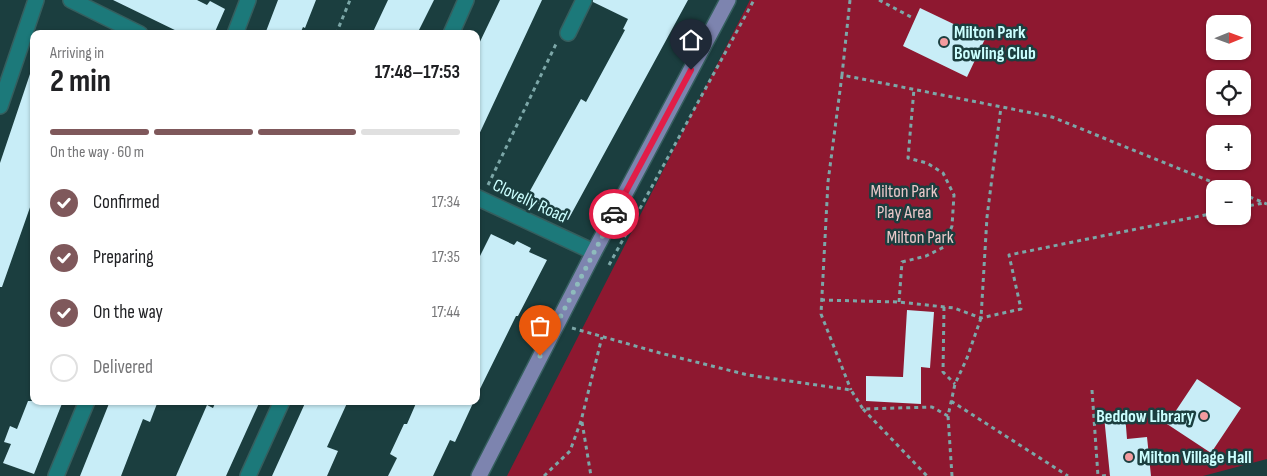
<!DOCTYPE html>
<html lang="en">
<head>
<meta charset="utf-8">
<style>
  body { margin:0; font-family:"Sofia Sans Condensed",sans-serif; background:#f2f2f2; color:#202124; height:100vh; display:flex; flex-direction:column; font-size:19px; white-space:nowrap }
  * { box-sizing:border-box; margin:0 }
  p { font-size:16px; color:#757577 }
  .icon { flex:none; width:28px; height:28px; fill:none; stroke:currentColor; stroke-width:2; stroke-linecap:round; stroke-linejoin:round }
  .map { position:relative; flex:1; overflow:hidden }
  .panel { position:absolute; left:30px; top:30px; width:450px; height:375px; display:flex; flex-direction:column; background:#fff; border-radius:10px; box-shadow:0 1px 4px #0004 }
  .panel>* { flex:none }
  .needle { width:32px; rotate:89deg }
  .tools { position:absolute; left:1206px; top:15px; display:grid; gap:10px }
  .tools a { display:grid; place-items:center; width:45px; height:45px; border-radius:10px; background:#fff; box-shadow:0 1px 4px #0004; font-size:25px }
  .pin { position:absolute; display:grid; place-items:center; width:42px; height:42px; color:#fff; margin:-51px -21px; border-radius:50% 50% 50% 0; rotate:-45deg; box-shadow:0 0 5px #0007 }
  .pin .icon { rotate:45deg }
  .courier { position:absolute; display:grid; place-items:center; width:50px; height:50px; margin:-25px; border:4px solid #e11d48; border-radius:50%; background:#fff; color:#222; box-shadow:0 1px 6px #0007 }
  .overview em { font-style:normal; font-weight:700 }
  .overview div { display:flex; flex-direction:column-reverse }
  .overview { display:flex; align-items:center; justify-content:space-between; height:85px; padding:0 20px }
  h1 { font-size:32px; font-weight:700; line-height:38px }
  .bar { display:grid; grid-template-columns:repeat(4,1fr); gap:8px 5px; align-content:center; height:60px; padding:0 20px }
  .bar i { height:6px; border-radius:4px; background:#e0e0e0 }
  .bar .current { background:#7f585b }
  .bar p { grid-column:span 4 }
  ol { padding:0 20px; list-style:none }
  li { display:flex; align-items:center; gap:15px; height:55px }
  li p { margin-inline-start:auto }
  li .icon { padding:5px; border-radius:50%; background:#7f585b; color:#fff; stroke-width:4 }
  li:last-child { color:#757577 }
  li i { width:28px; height:28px; border:2px solid #e0e0e0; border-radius:50% }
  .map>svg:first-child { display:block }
  .green { fill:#8e1830; fill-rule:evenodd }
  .building { fill:#c8edf7 }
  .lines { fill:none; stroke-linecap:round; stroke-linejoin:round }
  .minor-casing { stroke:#355e5e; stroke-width:18 }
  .major-casing { stroke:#355e5e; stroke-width:18 }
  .path { stroke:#7ca7a8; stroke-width:3; stroke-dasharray:4 4; stroke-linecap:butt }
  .minor { stroke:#1c797a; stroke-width:15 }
  .major { stroke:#7d84af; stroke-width:15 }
  .done { stroke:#8ebbbc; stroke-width:5; stroke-dasharray:0 9 }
  .route { stroke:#e11d48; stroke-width:6 }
  .poi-dot { fill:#f49b9f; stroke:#1b3e3f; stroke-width:2 }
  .labels { text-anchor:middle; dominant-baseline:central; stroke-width:5; stroke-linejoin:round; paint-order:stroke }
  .poi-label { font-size:18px; font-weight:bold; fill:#cff; stroke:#1b3e3f; text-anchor:start }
  .park-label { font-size:18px; fill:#eac8c9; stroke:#1b3e3f }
  .street-label { font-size:18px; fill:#cff; stroke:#1b3e3f }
</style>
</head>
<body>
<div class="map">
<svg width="1267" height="476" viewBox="0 0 1267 476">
  <rect width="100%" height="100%" fill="#1b3e3f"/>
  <path class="green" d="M750,0H1267V459L1203,476H507ZM1215,24H1242V51H1215ZM1215,79H1242V106H1215ZM1215,134H1242V161H1215ZM1215,189H1242V216H1215Z"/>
  <path class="building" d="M113,0H197L207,5L210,1L225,9L214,34H183Z
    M278,0H316L305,28L303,27L300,34H265Z
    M388,0H434L417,34H372Z
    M500,0H542L476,141V50Z
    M593,0H688L568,220L526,198L581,99L586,102L625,30L623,29L628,19L593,2Z
    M920,8L985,39L967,77L903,46Z
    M31,71L34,72V196L2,287H0V163Z
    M491,234L514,245L517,241L531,248L529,252L547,260L518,316H516L476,397V264Z
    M907,310L934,312L930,368L921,367V404L866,401V376L903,377Z
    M1197,379L1241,408L1211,453L1167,424Z
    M28,401H63L34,474L3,463L11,444L4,442L10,426L17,429Z
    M110,401H158L150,422L143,419L121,476H80Z
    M216,401H260L226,476H176L207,405L213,408Z
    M306,401H348L327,447L338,451L327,476H272Z
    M417,401H474L455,442L450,440L433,476H388L397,458L390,454L404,424H407Z
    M1125,414L1127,439L1147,437L1151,476H1110L1104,416Z"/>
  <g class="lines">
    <g class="minor-casing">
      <path id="minor" d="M71,0L140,34
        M568,33L584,0
        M235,34L248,0
        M451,34L466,0
        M0,106L36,0
        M476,197L594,252
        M56,476L87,401
        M248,476L282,401"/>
    </g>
    <g class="major-casing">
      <path id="major" d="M479,476L594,252L728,0"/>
    </g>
    <path class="path" d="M850,0L842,75L1052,117L1229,189
      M879,0L911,17
      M336,34L350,0
      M842,75L828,182L821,314L851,390
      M488,185L556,44
      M1242,194L1267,204
      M1242,207L1264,203
      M609,265L754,0
      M821,300L899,302L954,308L981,318L1021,309L1009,255L1215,213
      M899,302L902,262L926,256L944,247L952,226L954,195L943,173L927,163L908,158L914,89
      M944,307L943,372L955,384
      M572,328L660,353L748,375L851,390L863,409L932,407L948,416
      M1092,390L1098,476
      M951,401L1068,476
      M863,409L927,476
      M582,422L591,476
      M544,476L570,451L581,421L602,337
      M952,476L948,416L955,384L967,358L981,318L987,217L1001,107
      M1102,476L1110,475"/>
    <use href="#minor" class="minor"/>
    <use href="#major" class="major"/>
  </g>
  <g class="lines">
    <path class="done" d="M540,356L614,214"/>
    <path class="route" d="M614,214L691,70"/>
  </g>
  <g class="poi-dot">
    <circle cx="944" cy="42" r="5"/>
    <circle cx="1204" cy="416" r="5"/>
    <circle cx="1129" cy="457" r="5"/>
  </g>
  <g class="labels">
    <g class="poi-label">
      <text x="954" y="32">Milton Park<tspan x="954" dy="21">Bowling Club</tspan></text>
      <text x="1194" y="416" text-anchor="end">Beddow Library</text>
      <text x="1139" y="457">Milton Village Hall</text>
    </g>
    <g class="park-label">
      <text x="904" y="191">Milton Park<tspan x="904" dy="21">Play Area</tspan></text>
      <text x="920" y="237">Milton Park</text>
    </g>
    <g class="street-label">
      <text transform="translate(530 201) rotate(25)">Clovelly Road</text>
    </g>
  </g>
</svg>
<div class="tools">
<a><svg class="needle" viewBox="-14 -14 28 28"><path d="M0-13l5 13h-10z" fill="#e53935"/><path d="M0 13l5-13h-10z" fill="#757577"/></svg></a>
<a><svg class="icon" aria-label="locate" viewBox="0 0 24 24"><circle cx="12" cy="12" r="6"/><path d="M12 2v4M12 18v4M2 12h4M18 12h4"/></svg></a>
<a>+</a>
<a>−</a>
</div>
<div class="pin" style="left:540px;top:356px;background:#ea580c"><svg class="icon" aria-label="bag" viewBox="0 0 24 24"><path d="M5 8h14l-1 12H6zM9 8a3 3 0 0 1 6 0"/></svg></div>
<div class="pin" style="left:691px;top:70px;background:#1f2937"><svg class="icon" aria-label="home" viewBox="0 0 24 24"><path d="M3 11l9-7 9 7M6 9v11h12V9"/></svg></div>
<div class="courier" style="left:614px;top:214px"><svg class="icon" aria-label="car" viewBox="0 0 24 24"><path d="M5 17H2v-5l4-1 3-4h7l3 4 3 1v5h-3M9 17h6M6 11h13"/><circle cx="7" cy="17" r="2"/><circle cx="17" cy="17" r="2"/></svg></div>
<section class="panel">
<div class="overview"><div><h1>2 min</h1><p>Arriving in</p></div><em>17:48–17:53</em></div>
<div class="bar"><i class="current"></i><i class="current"></i><i class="current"></i><i></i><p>On the way · 60 m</p></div>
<ol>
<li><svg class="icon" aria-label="check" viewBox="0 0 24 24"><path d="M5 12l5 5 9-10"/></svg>Confirmed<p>17:34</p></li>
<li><svg class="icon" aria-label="check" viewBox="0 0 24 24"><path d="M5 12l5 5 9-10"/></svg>Preparing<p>17:35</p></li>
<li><svg class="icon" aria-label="check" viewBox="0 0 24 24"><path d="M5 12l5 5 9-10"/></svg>On the way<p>17:44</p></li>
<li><i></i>Delivered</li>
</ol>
</section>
</div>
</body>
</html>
